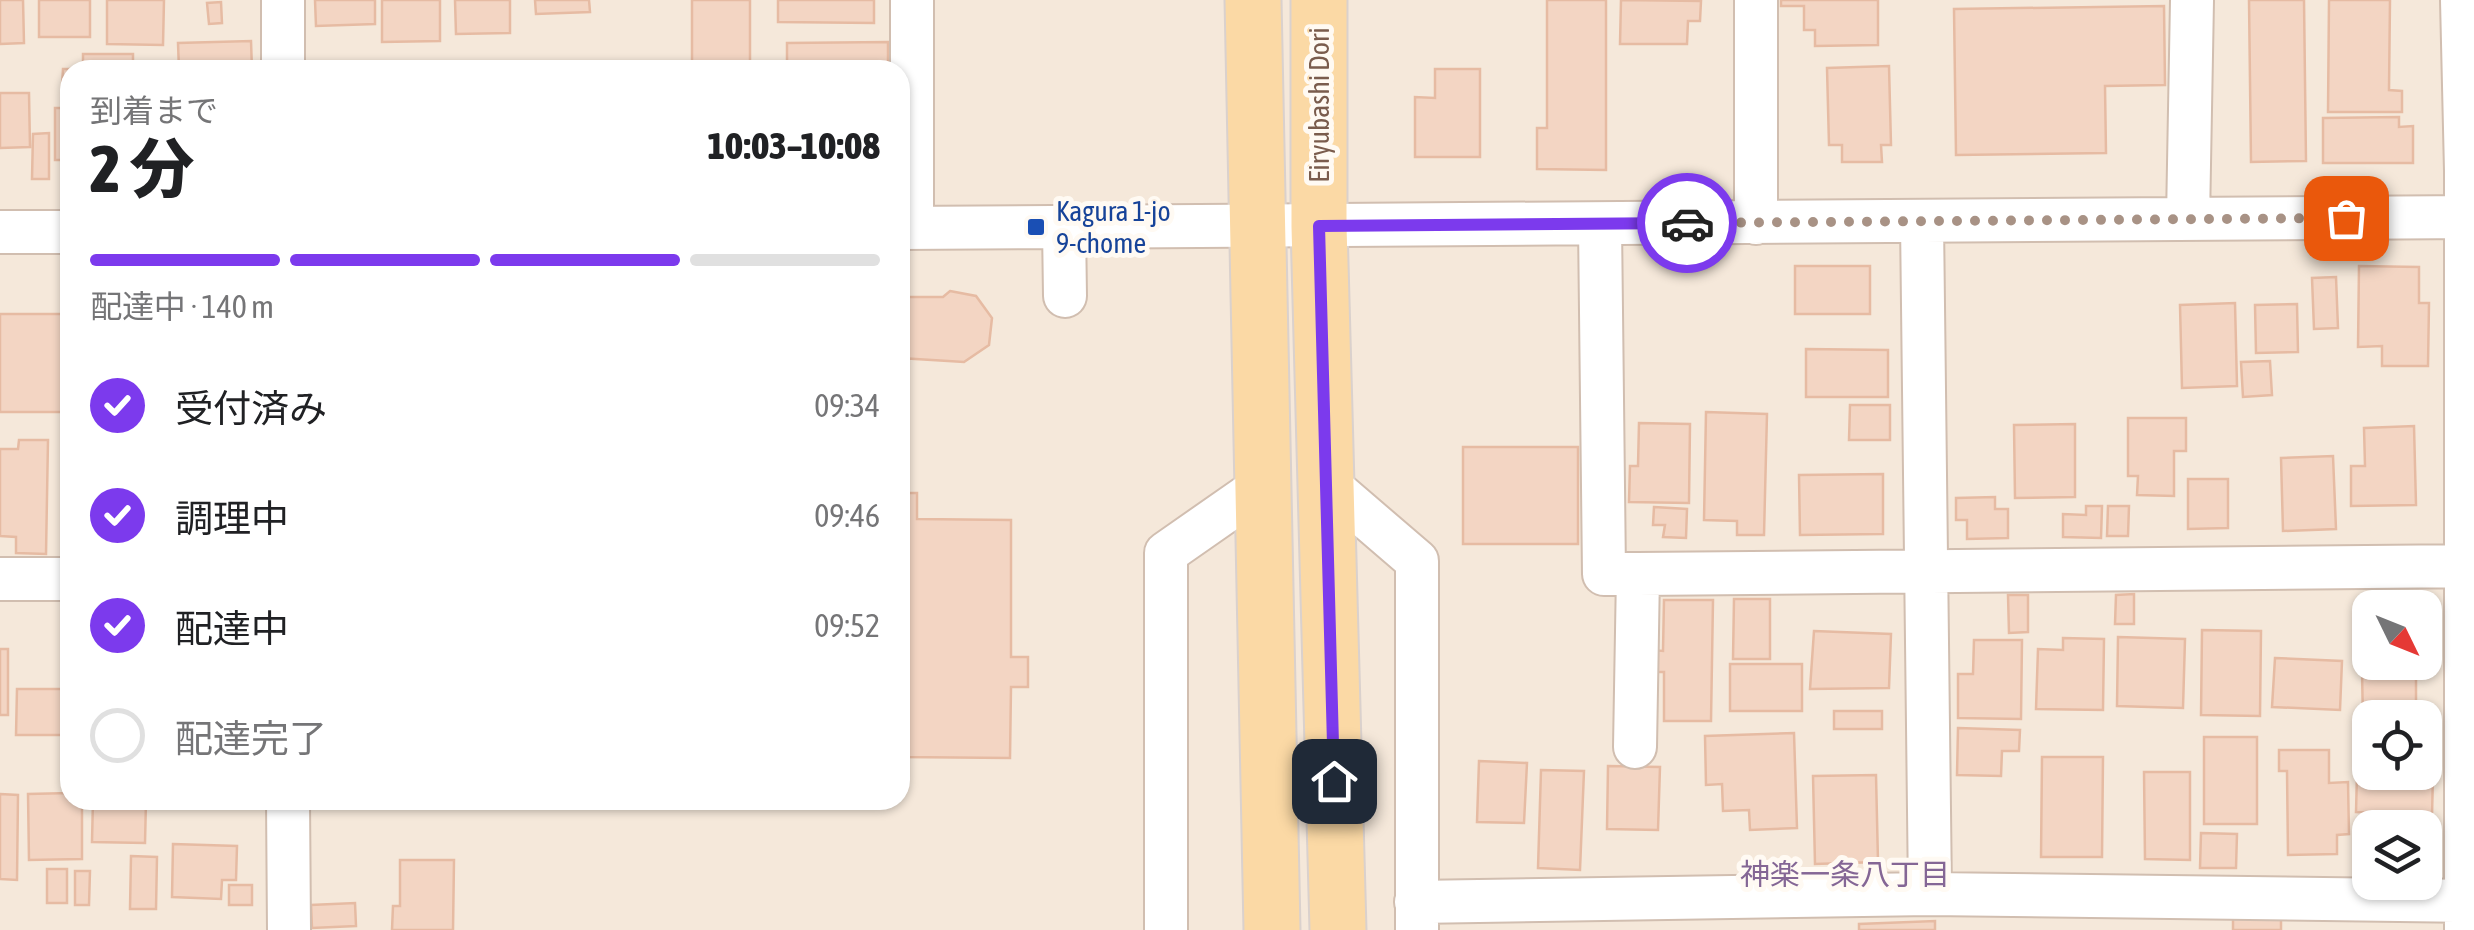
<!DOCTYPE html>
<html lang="ja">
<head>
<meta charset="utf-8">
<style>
  body { margin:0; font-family:"Asap Condensed","Noto Sans JP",sans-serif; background:#f2f2f2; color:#202124; height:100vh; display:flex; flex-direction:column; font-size:38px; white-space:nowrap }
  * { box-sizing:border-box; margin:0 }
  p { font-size:32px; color:#757577 }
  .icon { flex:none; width:55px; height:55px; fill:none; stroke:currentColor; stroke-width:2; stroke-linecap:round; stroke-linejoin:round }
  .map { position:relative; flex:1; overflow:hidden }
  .sheet { position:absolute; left:60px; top:60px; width:850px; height:750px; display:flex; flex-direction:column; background:#fff; border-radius:30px; box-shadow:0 2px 8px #0004 }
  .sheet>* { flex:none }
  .needle { width:65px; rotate:133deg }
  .tools { position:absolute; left:2352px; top:590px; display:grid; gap:20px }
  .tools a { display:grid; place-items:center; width:90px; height:90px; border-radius:20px; background:#fff; box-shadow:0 2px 8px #0004; font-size:50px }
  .pin { position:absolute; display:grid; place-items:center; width:85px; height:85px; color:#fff; margin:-42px; border-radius:20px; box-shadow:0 5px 15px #0006 }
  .courier { position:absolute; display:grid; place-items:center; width:100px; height:100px; margin:-50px; border:8px solid #7c3aed; border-radius:50%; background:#fff; color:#222; box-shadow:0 2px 12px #0007 }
  .head em { font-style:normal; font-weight:800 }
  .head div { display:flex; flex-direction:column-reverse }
  .head { display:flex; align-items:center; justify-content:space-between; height:170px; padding:0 30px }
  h1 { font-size:65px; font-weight:800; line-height:75px }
  .bar { display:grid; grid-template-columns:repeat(4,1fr); gap:15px 10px; align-content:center; height:120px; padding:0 30px }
  .bar i { height:12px; border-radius:8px; background:#e0e0e0 }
  .bar .active { background:#7c3aed }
  .bar p { grid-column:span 4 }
  ol { padding:0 30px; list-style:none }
  li { display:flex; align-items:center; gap:30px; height:110px }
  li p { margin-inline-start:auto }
  li .icon { padding:10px; border-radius:50%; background:#7c3aed; color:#fff; stroke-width:4 }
  li:last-child { color:#757577 }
  li i { width:55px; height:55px; border:5px solid #e0e0e0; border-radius:50% }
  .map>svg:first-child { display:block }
  .residential { fill:#f5e8da; fill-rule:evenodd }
  .building { fill:#f3d5c3; stroke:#e6bba3; stroke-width:2.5 }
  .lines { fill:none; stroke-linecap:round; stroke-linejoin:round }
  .minor-casing { stroke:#d1beb0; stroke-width:46 }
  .major-casing { stroke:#dad1cd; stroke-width:59 }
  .minor { stroke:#fff; stroke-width:42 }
  .major { stroke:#fbd9a5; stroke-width:55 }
  .done { stroke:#a89285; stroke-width:10; stroke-dasharray:0 18 }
  .route { stroke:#7c3aed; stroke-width:12 }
  .transit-dot { fill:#1a4fb4; stroke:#fffaf3; stroke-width:4 }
  .labels { text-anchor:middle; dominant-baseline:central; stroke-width:10; stroke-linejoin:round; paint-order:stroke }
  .street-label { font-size:28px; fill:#7a5c4d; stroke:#fffaf3 }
  .transit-label { font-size:28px; fill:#164399; stroke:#fffaf3; text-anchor:start }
  .neighbourhood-label { font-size:30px; fill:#846695; stroke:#fffaf3 }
</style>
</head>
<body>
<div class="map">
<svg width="2474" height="930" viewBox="0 0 2474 930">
  <rect width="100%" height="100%" fill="#fdf6ec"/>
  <path class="residential" d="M0,0H2474V930H0ZM70,70H900V800H70ZM2370,608H2425V662H2370ZM2370,718H2425V772H2370ZM2370,828H2425V882H2370Z"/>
  <path class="building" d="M0,0H23L24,43L0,44Z
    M39,0H90V37H39Z
    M107,0H164L163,45L107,44Z
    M315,0H375V24L316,26Z
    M382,0H440V41L382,42Z
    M455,0H510V33L456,34Z
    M535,0H589L590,12L536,14Z
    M692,0H750V70H692Z
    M778,0H874V23L778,22Z
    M1547,0H1606V170L1537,169V128H1547Z
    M1621,0L1701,1L1700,21H1688L1687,44H1620Z
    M1781,0H1878V45L1815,46V30H1804V6H1781Z
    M2249,0H2304L2306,161L2251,162Z
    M2329,0H2390L2389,90L2402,91V112H2328Z
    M221,2L222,23L209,24L207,3Z
    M2164,6L2165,85L2105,86L2106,153L1956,155L1954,9Z
    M251,41L252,70H179L178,43Z
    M888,42V70H787V43Z
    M83,54H133V69L156,70H70V160H55V108H70V85H62L63,69H83Z
    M457,65L518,66V70H457Z
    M1889,66L1891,145H1881L1882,162H1842V145H1829L1827,68Z
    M1435,69H1480V157H1415V97L1435,98Z
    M0,93H29L30,147L0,148Z
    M2399,117V127L2413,126V163H2323V118Z
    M49,133V179H32L33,134Z
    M1795,266H1870V314H1795Z
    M2359,266L2419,267V303H2429L2428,366H2382V346L2358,347Z
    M2336,277L2338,328L2314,329L2312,278Z
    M950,291L976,296L992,318L989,345L964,362L900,358V297H943Z
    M2235,303L2237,386L2182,388L2180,305Z
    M2297,304L2298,352L2256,353L2255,305Z
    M0,314H70V412H0Z
    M1806,349L1888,350V397H1806Z
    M2270,361L2272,395L2243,397L2241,362Z
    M1850,405H1890V440H1849Z
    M1706,412L1767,414L1764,535H1737V521L1704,520Z
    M2128,418H2186V451H2174V496L2137,495L2138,476H2128Z
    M1639,423L1690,424L1689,503L1629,502L1630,466H1638Z
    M2075,424V497L2015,498L2014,425Z
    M2414,426L2416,505L2351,506V466H2365L2364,428Z
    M19,440H48L46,554L16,553V537L0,536V449H18Z
    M1463,447H1578V544H1463Z
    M2333,456L2336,529L2283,531L2281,458Z
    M1883,474V534L1800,535L1799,475Z
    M2188,479H2228V528L2188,529Z
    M900,493H917V519L1011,520V657H1028V687H1011L1010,758L900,757Z
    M1995,497V509H2008V538L1967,539V520H1956V498Z
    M2086,506H2102L2101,538L2063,537V514L2086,515Z
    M2108,506H2129L2128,536H2107Z
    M1654,507L1687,509L1686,538L1663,537L1665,525H1653Z
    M2134,594V624H2115L2116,595Z
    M2008,595H2028V632L2009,633Z
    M1734,599H1770V659H1733Z
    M1664,600H1713L1711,721H1664V672H1652V650L1663,651Z
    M2202,630L2261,631L2260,716L2201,715Z
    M1814,631L1891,634L1889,688L1810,689Z
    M2118,637L2185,639L2183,708L2117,706Z
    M2063,638L2104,639L2103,710L2036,709L2038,649L2063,650Z
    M1974,640H2022L2021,719L1958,718V674H1973Z
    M0,649H8V715H0Z
    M2275,658L2342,661L2340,710L2272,707Z
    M1730,664H1802V711H1730Z
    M2416,671V718H2370V769H2364L2362,672Z
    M17,689H69V735H16Z
    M1834,711H1882V729H1834Z
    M1958,728L2020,730L2019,751H2002L2001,776L1957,775Z
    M1794,733L1797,828L1750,830L1749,810L1723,811L1722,784L1706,785L1705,736Z
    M2204,737H2257V824H2204Z
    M2279,750H2329V783L2348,782L2349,834L2337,835V854L2288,855L2287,771H2279Z
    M2042,757H2103L2102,857H2041Z
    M1479,761L1527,763L1524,823L1477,822Z
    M1608,766L1660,767L1658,830L1607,829Z
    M1541,770L1584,771L1580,870L1538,868Z
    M2144,772H2190V860L2145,859Z
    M2357,773L2433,775L2432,815L2356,812Z
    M1876,775L1878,862L1815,864L1813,776Z
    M70,793V800H82V859L29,860L28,794Z
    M0,794L18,795L17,880L0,879Z
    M93,800H146L145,843L92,842Z
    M2201,833L2237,834L2236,868H2200Z
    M173,844L237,846L236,880H222L221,899L172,897Z
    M131,856L157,857L156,909H130Z
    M400,860H454L453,930H392L393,906H400Z
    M47,869H67V903H47Z
    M75,871H90L89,905H75Z
    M229,885H252V905H229Z
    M355,903L356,926L312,928L311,905Z
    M2233,918H2281V930H2233Z
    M1935,921V930H1859V924Z"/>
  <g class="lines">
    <g class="minor-casing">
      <path id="minor" d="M283,0V70
        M2462,0L2466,171V929
        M2188,219L2192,0
        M1922,221L1930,894
        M1756,223V0
        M1600,224L1604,574H1638
        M912,227V0
        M1064,227L1065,296
        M900,228L2474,217
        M0,232H70
        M1325,482L1417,561V930
        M0,579H70
        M1635,747L1638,574L2474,566
        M288,800L289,930
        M1416,902L1930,894L2474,901
        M1166,930V553L1262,486"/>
    </g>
    <g class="major-casing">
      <path id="major" d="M1253,0L1272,930
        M1319,0V226L1338,930"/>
    </g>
    <use href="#minor" class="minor"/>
    <use href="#major" class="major"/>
  </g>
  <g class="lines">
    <path class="done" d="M1687,223L2346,218"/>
    <path class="route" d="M1334,781L1319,226L1687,223"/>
  </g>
  <rect class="transit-dot" x="1026" y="217" width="20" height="20" rx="5"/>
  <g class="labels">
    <g class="street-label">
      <text transform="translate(1319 105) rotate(-90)">Eiryubashi Dori</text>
    </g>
    <g class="transit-label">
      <text x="1056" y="211">Kagura 1-jo<tspan x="1056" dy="32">9-chome</tspan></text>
    </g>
    <g class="neighbourhood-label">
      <text x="1845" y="874">神楽一条八丁目</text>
    </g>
  </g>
</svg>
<div class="tools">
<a><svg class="needle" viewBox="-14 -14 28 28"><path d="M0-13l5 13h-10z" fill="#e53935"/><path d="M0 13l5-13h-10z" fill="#757577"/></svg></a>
<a><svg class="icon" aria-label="locate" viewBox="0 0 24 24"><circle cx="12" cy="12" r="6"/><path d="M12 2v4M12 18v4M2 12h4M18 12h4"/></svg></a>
<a><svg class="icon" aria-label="layers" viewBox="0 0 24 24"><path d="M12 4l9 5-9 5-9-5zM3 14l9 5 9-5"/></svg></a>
</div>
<div class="pin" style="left:2346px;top:218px;background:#ea580c"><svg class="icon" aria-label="bag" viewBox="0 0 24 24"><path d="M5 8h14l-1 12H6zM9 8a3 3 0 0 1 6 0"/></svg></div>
<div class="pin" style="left:1334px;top:781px;background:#1f2937"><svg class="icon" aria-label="home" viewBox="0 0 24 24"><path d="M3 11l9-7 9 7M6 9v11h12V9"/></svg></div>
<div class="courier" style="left:1687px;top:223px"><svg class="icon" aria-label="car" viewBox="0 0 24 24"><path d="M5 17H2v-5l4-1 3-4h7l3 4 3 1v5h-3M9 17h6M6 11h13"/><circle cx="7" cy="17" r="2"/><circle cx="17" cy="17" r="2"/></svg></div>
<section class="sheet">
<div class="head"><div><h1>2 分</h1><p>到着まで</p></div><em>10:03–10:08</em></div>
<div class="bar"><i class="active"></i><i class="active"></i><i class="active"></i><i></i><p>配達中 · 140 m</p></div>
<ol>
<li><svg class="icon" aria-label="check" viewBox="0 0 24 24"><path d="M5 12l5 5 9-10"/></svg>受付済み<p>09:34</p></li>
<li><svg class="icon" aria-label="check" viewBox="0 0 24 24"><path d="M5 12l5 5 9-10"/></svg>調理中<p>09:46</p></li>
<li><svg class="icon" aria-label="check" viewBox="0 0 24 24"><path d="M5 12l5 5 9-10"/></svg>配達中<p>09:52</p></li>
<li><i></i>配達完了</li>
</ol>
</section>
</div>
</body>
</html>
